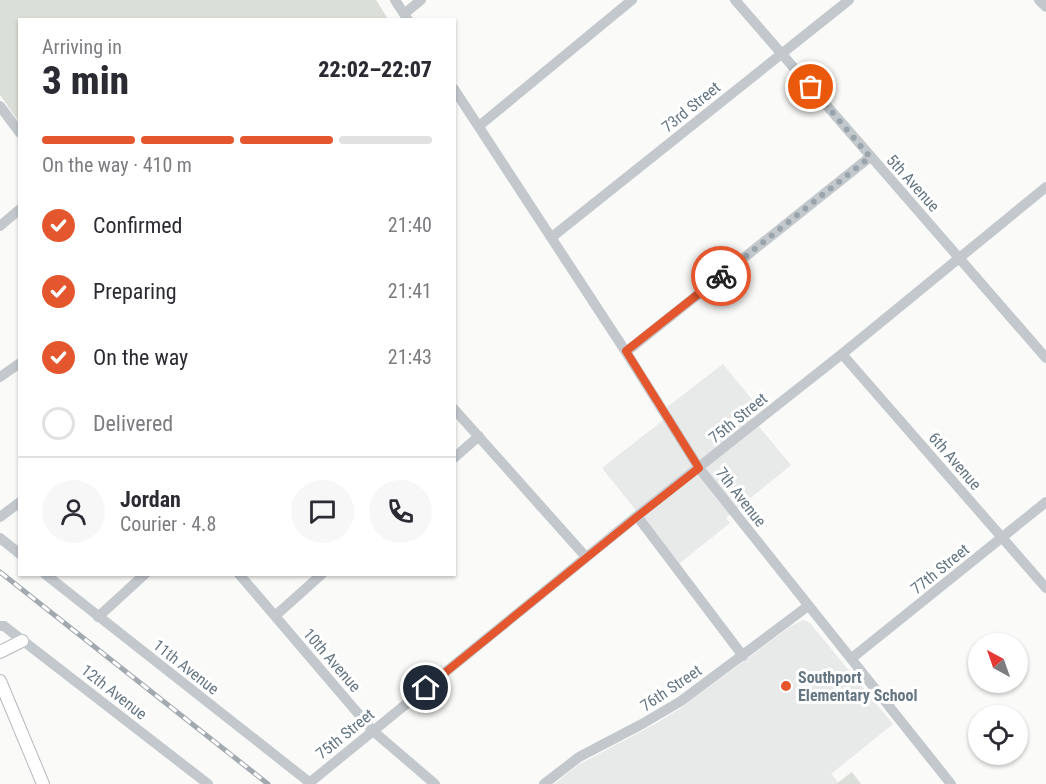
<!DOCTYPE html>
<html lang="en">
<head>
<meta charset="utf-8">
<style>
  body { margin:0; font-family:"Roboto Condensed",sans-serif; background:#f7f7f7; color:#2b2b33; height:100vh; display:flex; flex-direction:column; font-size:22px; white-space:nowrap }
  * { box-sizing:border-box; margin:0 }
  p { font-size:20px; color:#7c7c81 }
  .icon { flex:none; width:33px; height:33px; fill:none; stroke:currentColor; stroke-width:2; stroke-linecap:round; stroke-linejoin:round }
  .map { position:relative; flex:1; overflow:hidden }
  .side { position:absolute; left:18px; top:18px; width:438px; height:558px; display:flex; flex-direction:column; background:#fff; border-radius:0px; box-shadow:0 2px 4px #0004 }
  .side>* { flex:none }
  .needle { width:39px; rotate:320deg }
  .tools { position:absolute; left:968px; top:633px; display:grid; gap:12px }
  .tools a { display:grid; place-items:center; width:60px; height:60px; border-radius:50%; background:#fff; box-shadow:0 2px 4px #0004; font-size:30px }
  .pin { position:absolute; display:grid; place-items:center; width:51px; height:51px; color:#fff; margin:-26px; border:3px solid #fff; border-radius:50%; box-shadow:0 2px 6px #0007 }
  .courier { position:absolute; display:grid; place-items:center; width:60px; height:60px; margin:-30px; border:4px solid #e4572e; border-radius:50%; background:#fff; color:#222; box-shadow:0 2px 8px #0007 }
  .summary em { font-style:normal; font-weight:800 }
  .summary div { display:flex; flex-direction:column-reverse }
  .summary { display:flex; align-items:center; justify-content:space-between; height:102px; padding:0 24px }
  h1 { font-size:39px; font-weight:800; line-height:45px }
  .bar { display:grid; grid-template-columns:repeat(4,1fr); gap:9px 6px; align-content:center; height:72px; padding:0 24px }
  .bar i { height:8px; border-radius:4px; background:#e1e1e2 }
  .bar .on { background:#e4572e }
  .bar p { grid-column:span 4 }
  .line { display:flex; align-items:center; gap:15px; padding:0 24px; border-top:2px solid #e1e1e2 }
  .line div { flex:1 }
  .round { display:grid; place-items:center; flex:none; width:63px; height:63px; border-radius:32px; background:#f7f7f7 }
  ol { padding:0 24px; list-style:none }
  li { display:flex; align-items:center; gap:18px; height:66px }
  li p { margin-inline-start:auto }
  li .icon { padding:6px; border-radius:50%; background:#e4572e; color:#fff; stroke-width:4 }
  li:last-child { color:#7c7c81 }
  li i { width:33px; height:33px; border:3px solid #e1e1e2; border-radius:50% }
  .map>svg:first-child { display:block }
  .built { fill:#e8e9e9 }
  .green { fill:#dadfd7 }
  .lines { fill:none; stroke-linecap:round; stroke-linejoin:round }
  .major-casing { stroke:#b5babe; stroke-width:14 }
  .minor { stroke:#c3c8cc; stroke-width:10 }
  .major { stroke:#fff; stroke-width:12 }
  .rail-casing { stroke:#a2aab0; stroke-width:5 }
  .rail { stroke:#fff; stroke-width:3; stroke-dasharray:9; stroke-linecap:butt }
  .done { stroke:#99a4ac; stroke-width:6; stroke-dasharray:0 10.8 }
  .route { stroke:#e4572e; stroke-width:8 }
  .poi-dot { fill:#e4572e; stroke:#fff; stroke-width:2 }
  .labels { text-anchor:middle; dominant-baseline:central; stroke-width:6; stroke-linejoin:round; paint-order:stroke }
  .street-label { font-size:16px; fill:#657683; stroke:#fff }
  .poi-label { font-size:16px; font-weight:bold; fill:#657683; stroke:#fff; text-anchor:start }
</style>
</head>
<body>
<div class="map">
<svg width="1046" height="784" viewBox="0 0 1046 784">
  <rect width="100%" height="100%" fill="#fafaf8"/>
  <path class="built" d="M723,364L759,408L750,416L791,465L726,518L730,523L679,564L602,468L671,414L667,407Z
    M803,620L810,623L893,724L831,774L838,782L836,784H554L578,765L655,724L679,709L791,626Z"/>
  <path class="green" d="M0,0H376L388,19L20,20L19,122L0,95Z
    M852,772L861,784H836Z"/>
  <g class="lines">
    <g class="major-casing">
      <path id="major" d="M0,652L22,641
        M0,681L43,784"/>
    </g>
    <path class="minor" d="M395,0L408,20
      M735,0L1046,358
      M1039,0L1046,7
      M404,14L421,0
      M454,89L626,352L699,468L951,784
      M0,106L20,133
      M479,126L632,0
      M0,226L20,209
      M552,237L849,0
      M626,352L870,157
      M842,354L1046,588
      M0,377L20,363
      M454,409L586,557
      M454,458L479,436
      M637,516L743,656
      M0,517L20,502
      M0,538L20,554
      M45,574L309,782
      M239,574L373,731L435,784
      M275,616L322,574
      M98,617L145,574
      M0,626H4L208,784
      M852,658L1046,502
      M308,784L637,516L842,354L1046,187
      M544,784L579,757L642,724L681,701L808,606"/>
    <use href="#major" class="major"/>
    <g class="rail-casing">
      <path id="rail" d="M0,572L268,784"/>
    </g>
    <use href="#rail" class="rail"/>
  </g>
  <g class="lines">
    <path class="done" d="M721,276L870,157L811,87"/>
    <path class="route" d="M426,688L638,516L699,468L626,351L721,276"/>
  </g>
  <circle class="poi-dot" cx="786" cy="686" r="6"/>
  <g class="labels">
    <g class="street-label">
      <text transform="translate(691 107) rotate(-39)">73rd Street</text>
      <text transform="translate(913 183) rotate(48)">5th Avenue</text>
      <text transform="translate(738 418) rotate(-39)">75th Street</text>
      <text transform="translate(955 461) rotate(49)">6th Avenue</text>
      <text transform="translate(741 497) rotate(52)">7th Avenue</text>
      <text transform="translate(940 569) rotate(-39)">77th Street</text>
      <text transform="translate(332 660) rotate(49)">10th Avenue</text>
      <text transform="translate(186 667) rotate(38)">11th Avenue</text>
      <text transform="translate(671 688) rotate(-34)">76th Street</text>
      <text transform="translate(114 692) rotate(38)">12th Avenue</text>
      <text transform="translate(345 734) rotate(-39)">75th Street</text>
    </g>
    <g class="poi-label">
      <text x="798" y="677">Southport<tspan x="798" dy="18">Elementary School</tspan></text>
    </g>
  </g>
</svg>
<div class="tools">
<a><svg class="needle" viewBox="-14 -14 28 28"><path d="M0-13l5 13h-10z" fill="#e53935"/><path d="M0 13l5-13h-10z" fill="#7c7c81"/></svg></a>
<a><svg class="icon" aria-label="locate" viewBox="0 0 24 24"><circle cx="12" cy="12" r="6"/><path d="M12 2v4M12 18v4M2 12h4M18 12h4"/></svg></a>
</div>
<div class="pin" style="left:811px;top:87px;background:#ea580c"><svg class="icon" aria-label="bag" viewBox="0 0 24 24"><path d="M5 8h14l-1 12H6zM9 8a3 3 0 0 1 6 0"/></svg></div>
<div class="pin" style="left:426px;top:688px;background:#1f2937"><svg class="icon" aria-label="home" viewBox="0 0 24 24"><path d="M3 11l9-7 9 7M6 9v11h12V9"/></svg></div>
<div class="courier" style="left:721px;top:276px"><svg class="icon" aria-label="bike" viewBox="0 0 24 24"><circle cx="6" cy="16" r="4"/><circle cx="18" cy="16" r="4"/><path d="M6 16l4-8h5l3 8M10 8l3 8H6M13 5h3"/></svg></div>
<section class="side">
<div class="summary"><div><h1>3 min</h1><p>Arriving in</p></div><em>22:02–22:07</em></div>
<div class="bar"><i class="on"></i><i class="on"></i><i class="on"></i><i></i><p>On the way · 410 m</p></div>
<ol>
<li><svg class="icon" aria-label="check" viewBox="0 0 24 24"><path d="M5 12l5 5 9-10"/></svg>Confirmed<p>21:40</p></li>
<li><svg class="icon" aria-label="check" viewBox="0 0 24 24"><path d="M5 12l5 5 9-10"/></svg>Preparing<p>21:41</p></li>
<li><svg class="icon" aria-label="check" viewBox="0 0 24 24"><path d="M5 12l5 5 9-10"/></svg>On the way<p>21:43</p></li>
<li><i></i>Delivered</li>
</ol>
<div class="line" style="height:108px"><a class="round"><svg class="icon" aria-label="person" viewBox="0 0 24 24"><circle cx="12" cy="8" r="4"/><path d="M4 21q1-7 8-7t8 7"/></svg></a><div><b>Jordan</b><p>Courier · 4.8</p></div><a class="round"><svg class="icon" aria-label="chat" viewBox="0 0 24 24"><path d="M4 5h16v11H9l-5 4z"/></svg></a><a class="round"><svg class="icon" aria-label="phone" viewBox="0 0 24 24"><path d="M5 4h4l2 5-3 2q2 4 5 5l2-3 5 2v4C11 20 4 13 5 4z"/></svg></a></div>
</section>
</div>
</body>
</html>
